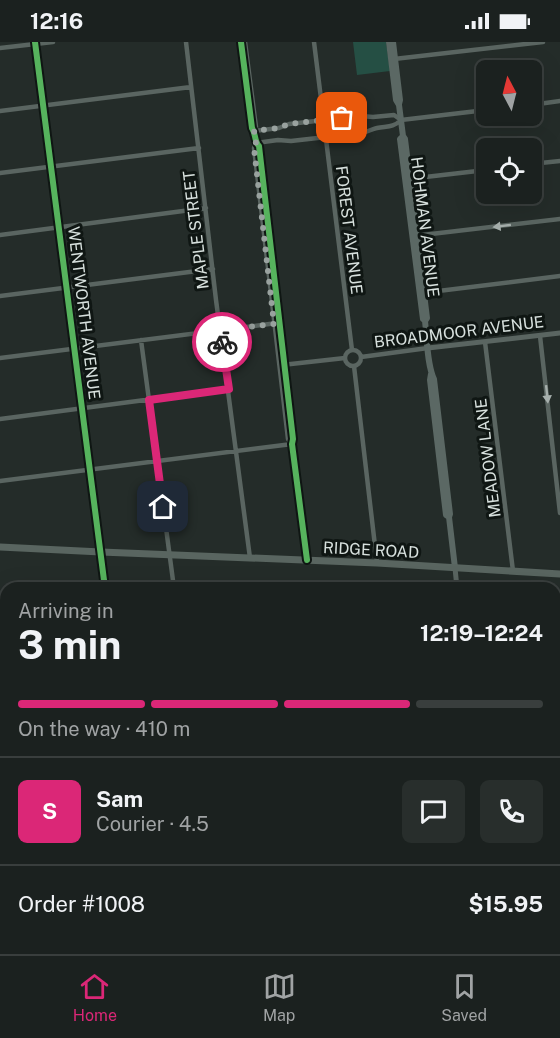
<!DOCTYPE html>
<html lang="en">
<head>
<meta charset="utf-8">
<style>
  body { margin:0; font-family:"Public Sans",sans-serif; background:#282e2c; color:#f1f3f6; height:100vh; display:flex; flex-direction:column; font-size:22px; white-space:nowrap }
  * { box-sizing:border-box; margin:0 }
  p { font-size:20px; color:#a0a3a4 }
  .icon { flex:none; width:33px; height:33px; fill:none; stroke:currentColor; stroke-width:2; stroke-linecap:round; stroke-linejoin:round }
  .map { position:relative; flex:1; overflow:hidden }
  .panel { position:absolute; left:0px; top:540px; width:561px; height:372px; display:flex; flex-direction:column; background:#1b211f; border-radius:18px 18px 0 0; box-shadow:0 6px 24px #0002,0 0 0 2px #393e3d }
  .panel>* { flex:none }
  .needle { width:39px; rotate:353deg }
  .buttons { position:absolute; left:476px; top:18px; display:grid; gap:12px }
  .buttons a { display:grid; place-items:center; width:66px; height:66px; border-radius:9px; background:#1b211f; box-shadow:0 6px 24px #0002,0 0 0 2px #393e3d; font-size:30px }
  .pin { position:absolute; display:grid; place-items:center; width:51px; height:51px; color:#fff; margin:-26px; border-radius:12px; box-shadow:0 3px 9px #0006 }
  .courier { position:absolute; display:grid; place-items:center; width:60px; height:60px; margin:-30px; border:4px solid #db2777; border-radius:50%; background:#fff; color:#222; box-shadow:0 2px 8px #0007 }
  .head em { font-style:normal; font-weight:700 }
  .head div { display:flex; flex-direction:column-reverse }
  .head { display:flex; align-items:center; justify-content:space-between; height:102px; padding:0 18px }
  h1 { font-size:39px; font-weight:700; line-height:45px }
  .bar { display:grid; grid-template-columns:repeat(4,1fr); gap:9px 6px; align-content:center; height:72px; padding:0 18px }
  .bar i { height:8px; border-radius:4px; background:#393e3d }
  .bar .active { background:#db2777 }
  .bar p { grid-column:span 4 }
  .line { display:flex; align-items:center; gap:15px; padding:0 18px; border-top:2px solid #393e3d }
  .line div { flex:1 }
  .round { display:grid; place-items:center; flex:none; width:63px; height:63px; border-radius:9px; background:#282e2c }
  .status { display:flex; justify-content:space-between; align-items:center; height:42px; padding:0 30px; background:#1b211f; direction:ltr }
  .status svg { height:16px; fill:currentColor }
  .tabs { display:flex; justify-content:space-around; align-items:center; height:84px; border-top:2px solid #393e3d; background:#1b211f; font-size:16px; color:#a0a3a4 }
  .tabs a { display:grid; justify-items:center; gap:3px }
  .tabs .active { color:#db2777 }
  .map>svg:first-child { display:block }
  .green { fill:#254f44 }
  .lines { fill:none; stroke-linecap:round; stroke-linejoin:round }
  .minor { stroke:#5a6561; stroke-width:4.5 }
  .tertiary { stroke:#5a6561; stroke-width:5 }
  .secondary { stroke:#5b6864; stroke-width:6 }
  .primary { stroke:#596560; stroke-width:7 }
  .cycleway-casing { stroke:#0f1613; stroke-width:10 }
  .cycleway { stroke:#56b35d; stroke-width:6 }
  .oneway { fill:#a6afac }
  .done { stroke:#99a29f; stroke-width:6; stroke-dasharray:0 10.8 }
  .route { stroke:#db2777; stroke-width:8 }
  .labels { text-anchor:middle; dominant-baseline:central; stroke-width:6; stroke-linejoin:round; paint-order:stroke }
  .street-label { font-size:16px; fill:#d8e1de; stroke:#0f1613 }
</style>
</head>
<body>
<div class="status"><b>12:16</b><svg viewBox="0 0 49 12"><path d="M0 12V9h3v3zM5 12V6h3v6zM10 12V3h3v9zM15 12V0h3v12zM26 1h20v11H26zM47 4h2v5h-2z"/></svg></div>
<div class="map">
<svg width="560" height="912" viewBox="0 0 560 912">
  <rect width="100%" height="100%" fill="#242c29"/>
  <path class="green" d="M353,0H386L390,29L357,33Z
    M279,906H287L293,912H233Z"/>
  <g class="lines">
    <path class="minor" d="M186,0L216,258L250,516
      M241,0L252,86C256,92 254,99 259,104L293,397L292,402L307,518
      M245,0L256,85L254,89
      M314,0L352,308
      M0,6L53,0
      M394,17L543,0
      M531,63L560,59
      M0,69L191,45
      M254,89L279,86L289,82L361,74L373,75L394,73L401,78
      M256,101L254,106L288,397L292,402
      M256,101L278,98L291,99L362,91C367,90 372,87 377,86C387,84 393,86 401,78L486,68
      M531,122L560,119
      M0,131L199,106
      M408,137L486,128
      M0,193L206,166
      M414,194L560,177
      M422,251L560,234
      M0,254L213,227
      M540,294L560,471
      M141,298L174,546
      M485,300L513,529
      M345 316a8 8 0 1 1 16 0a8 8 0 1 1-16 0Z
      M361,315L428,306
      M0,316L277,281
      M282,323L345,316
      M354,324L377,521
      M0,377L229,347
      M0,439L292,402
      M0,563L6,562
      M0,575L6,583
      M0,628L6,634
      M0,639H6
      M555,645H560
      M555,707L560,706
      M0,736L6,735
      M555,767L560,766
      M2,790L6,818
      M555,827H560
      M1,872L5,912
      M555,886L560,885
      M87,906L88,912
      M171,906L174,912
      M383,906L384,912
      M441,906L442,912
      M326,910L328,906
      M177,912L230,906
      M218,912L261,906"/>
    <path class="tertiary" d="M35,0L105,546
      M428,306L560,291
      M455,526L457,546
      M503,906V912
      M149,912V906"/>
    <path class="secondary" d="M389,0L396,58L399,63L403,94L405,97L427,276L425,279C427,296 427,323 434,337L450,472L449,475L455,526
      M393,0L400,58L399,62
      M403,94L400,97L423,277L425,279
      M431,332L430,338L446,473L449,475"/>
    <path class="primary" d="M0,505L101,510L377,521L560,532"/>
    <g class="cycleway-casing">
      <path id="cycleway" d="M35,0L105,546
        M241,0L252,86C256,92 254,99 259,104L293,397L292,402L307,518"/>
    </g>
    <use href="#cycleway" class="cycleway"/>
  </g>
  <defs><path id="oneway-solid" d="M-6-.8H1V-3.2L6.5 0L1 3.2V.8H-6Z" transform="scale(1.5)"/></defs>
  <g class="oneway">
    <use href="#oneway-solid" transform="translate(502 184) rotate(173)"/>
    <use href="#oneway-solid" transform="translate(547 352) rotate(84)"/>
  </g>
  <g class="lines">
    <path class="done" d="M222,300L221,288L274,282L254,106L256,100L254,89L279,86L289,82L342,76"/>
    <path class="route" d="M163,465L149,358L229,347L222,300"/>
  </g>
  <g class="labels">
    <g class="street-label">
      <text transform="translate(425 185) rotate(83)">HOHMAN AVENUE</text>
      <text transform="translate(196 188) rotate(-97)">MAPLE STREET</text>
      <text transform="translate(349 188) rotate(83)">FOREST AVENUE</text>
      <text transform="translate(84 271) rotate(83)">WENTWORTH AVENUE</text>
      <text transform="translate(459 290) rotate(-7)">BROADMOOR AVENUE</text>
      <text transform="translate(488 416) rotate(-97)">MEADOW LANE</text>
      <text transform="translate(371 508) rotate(3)">RIDGE ROAD</text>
    </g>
  </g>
</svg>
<div class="buttons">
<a><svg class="needle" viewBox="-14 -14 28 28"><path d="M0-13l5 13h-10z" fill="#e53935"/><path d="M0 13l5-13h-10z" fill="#a0a3a4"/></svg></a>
<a><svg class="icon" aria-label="locate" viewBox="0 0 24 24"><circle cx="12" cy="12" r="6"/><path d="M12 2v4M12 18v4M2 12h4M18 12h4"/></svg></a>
</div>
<div class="pin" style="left:342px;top:76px;background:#ea580c"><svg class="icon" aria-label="bag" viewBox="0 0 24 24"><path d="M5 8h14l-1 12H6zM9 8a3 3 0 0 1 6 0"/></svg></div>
<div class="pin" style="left:163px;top:465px;background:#1f2937"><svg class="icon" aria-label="home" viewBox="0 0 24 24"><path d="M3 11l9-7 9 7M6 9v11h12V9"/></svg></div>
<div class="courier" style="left:222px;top:300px"><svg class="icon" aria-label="bike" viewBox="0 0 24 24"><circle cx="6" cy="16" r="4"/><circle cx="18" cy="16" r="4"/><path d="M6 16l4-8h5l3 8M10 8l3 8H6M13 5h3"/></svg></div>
<section class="panel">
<div class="head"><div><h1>3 min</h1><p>Arriving in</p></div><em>12:19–12:24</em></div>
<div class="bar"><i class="active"></i><i class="active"></i><i class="active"></i><i></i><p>On the way · 410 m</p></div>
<div class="line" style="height:108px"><b class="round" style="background:#db2777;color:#fff">S</b><div><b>Sam</b><p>Courier · 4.5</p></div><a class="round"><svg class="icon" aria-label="chat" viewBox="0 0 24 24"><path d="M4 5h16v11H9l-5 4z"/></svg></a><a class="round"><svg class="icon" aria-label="phone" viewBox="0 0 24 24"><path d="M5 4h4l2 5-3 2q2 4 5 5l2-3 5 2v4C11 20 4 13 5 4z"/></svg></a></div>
<div class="line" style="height:78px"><div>Order #1008</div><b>$15.95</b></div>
</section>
</div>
<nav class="tabs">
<a class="active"><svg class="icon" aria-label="home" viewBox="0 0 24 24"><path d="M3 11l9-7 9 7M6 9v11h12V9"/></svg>Home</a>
<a><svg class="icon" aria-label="map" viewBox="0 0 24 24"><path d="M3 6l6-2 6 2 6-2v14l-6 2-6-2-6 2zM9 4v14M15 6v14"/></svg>Map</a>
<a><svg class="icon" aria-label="saved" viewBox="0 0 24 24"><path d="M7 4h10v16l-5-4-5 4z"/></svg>Saved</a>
</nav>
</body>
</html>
